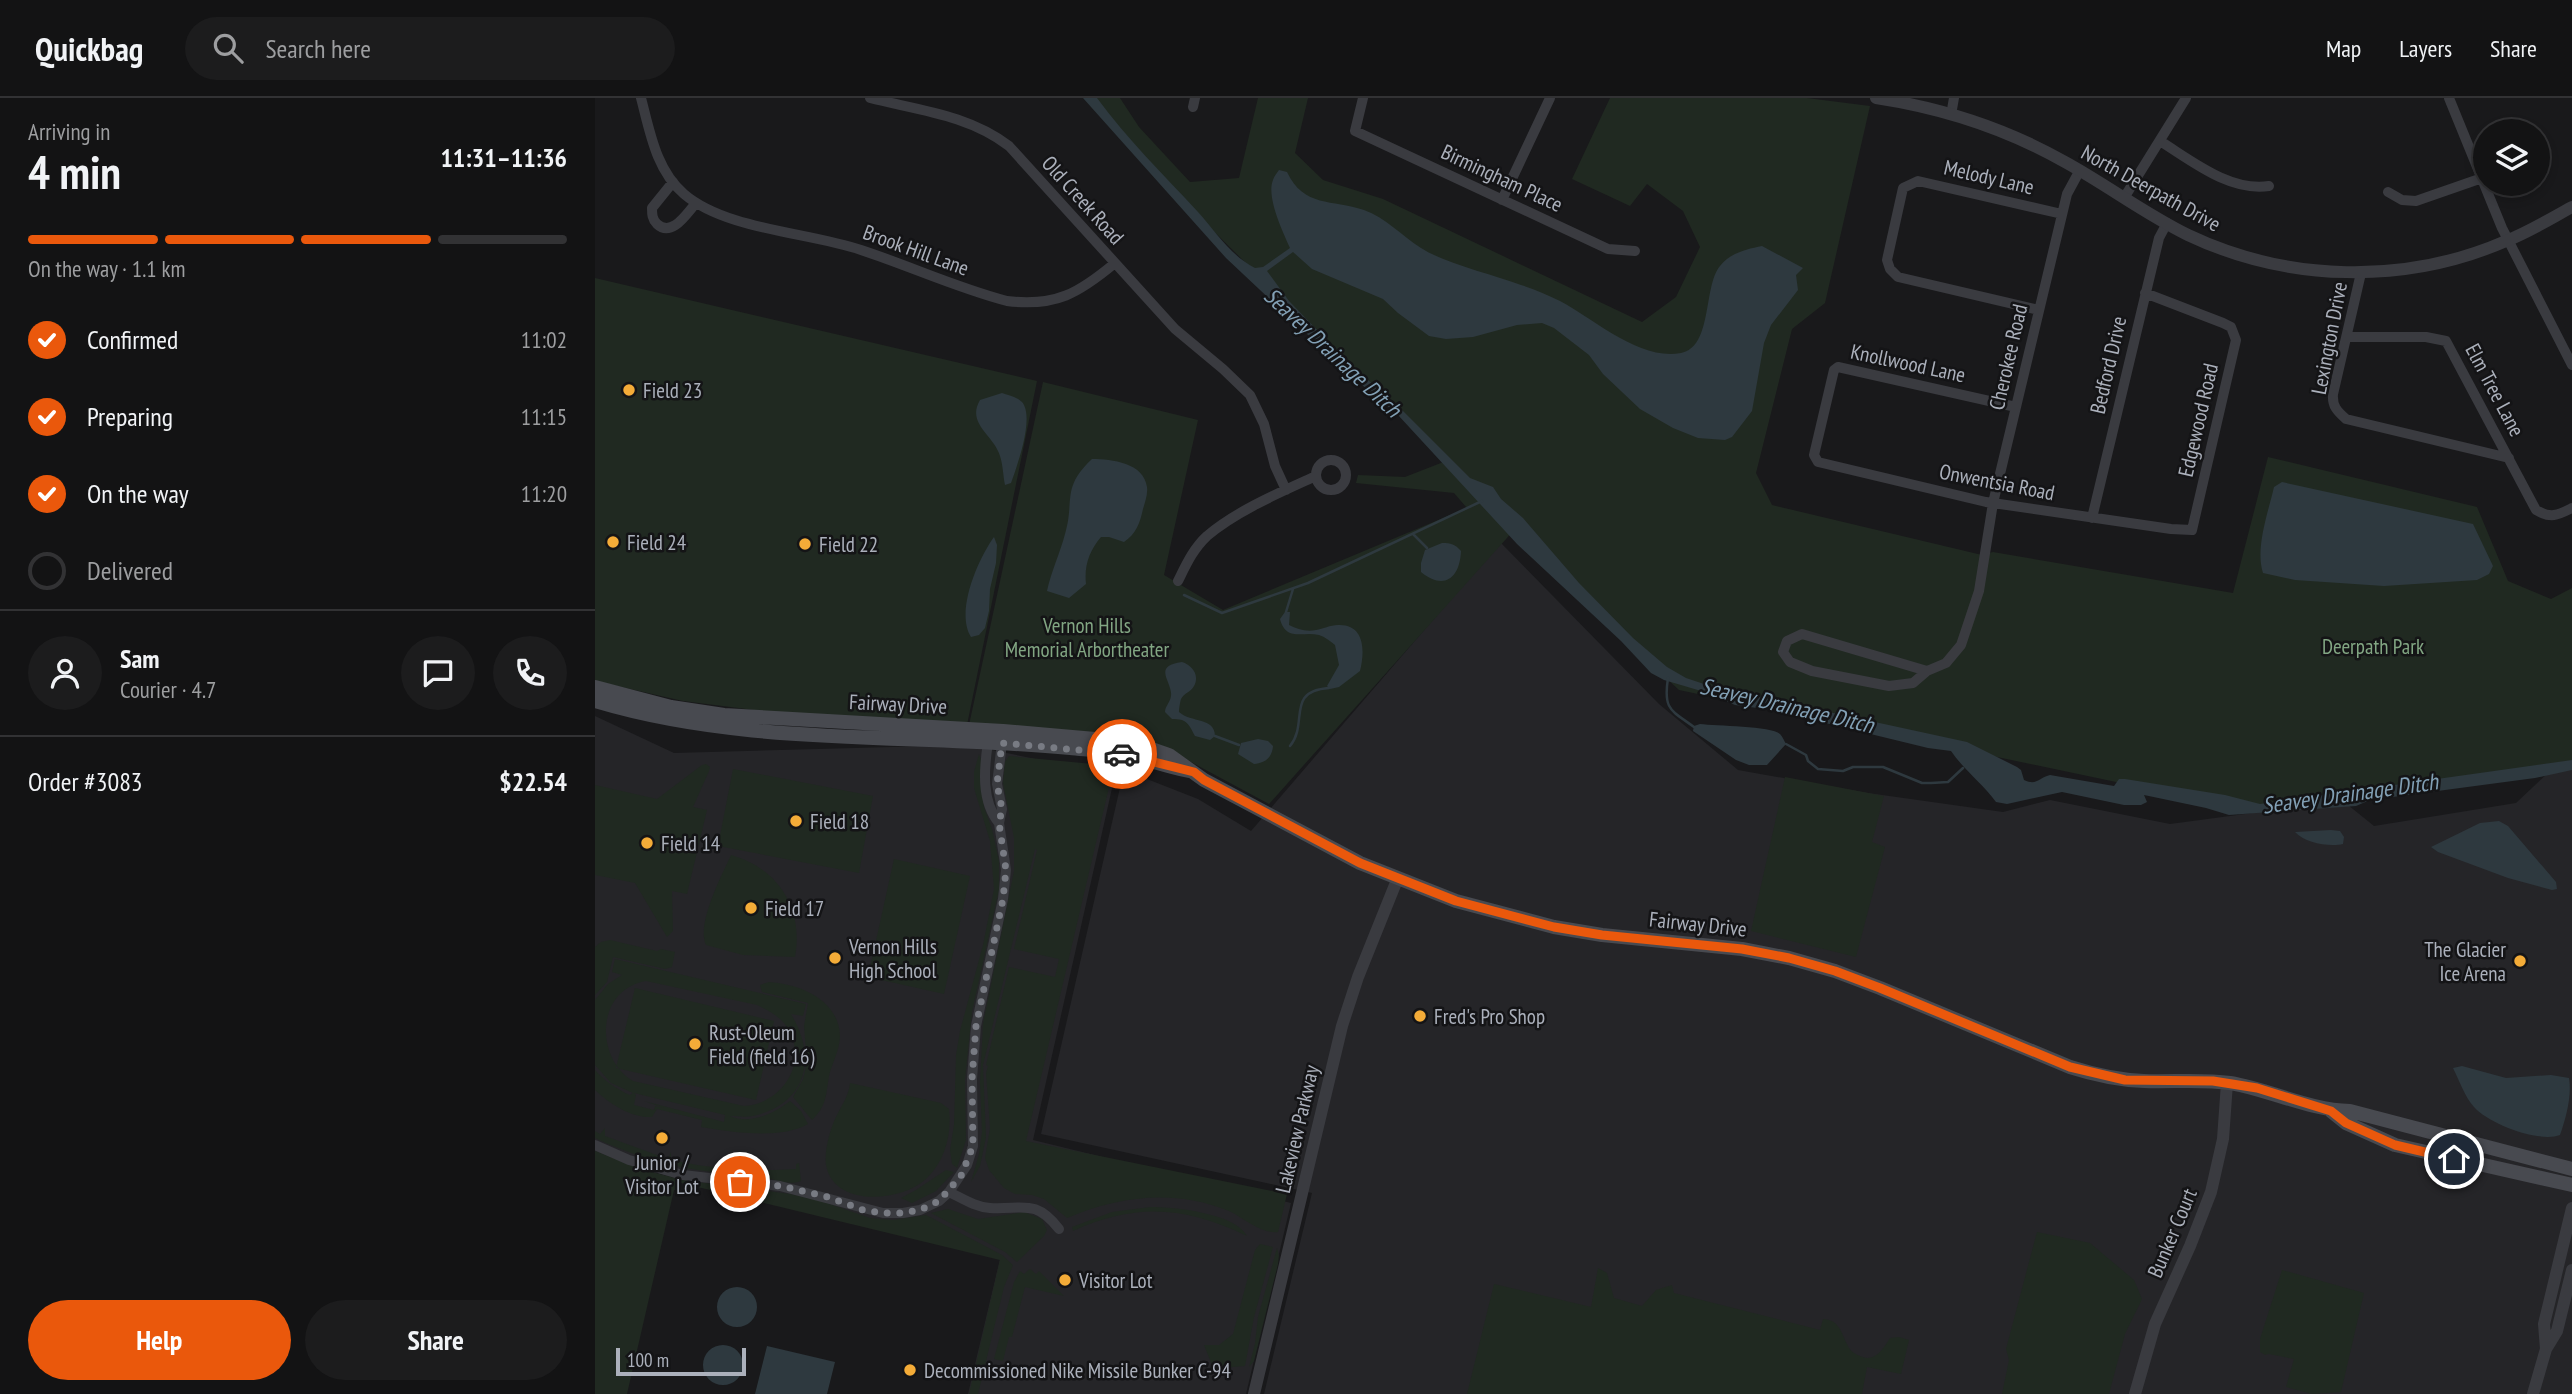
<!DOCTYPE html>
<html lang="en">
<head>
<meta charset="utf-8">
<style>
  body { margin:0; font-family:"PT Sans Narrow",sans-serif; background:#1c1c1d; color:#f1f3f6; height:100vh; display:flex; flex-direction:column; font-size:26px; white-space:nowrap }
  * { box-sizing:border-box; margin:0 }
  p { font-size:23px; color:#9d9ea0 }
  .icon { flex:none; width:38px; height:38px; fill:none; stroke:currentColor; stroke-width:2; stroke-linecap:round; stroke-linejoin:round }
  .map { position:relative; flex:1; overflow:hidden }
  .drawer { display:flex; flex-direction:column; background:#131314; width:595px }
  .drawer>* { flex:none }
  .tools { position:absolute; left:1878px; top:21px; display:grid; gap:14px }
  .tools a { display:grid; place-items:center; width:77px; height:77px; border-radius:50%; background:#131314; box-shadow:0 4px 10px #0003,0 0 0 2px #323234; font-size:35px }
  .scale { position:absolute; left:21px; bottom:18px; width:130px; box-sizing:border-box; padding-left:7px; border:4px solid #abb0bb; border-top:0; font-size:19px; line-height:24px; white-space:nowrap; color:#abb0bb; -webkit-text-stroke:5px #141416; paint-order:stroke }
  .pin { position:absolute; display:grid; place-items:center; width:60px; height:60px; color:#fff; margin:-30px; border:4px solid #fff; border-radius:50%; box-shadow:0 2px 7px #0007 }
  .courier { position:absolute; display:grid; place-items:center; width:70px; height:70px; margin:-35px; border:5px solid #ea580c; border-radius:50%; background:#fff; color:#222; box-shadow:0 2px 9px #0007 }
  .overview em { font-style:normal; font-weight:800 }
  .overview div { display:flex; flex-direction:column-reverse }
  .overview { display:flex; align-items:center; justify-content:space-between; height:119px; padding:0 28px }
  h1 { font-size:46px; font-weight:800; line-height:52px }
  .bar { display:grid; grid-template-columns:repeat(4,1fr); gap:10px 7px; align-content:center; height:84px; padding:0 28px }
  .bar i { height:9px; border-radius:5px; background:#323234 }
  .bar .on { background:#ea580c }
  .bar p { grid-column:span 4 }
  .line { display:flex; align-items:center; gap:18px; padding:0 28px; border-top:2px solid #323234 }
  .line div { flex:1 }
  .round { display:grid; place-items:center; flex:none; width:74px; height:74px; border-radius:37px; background:#1c1c1d }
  ol { padding:0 28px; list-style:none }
  li { display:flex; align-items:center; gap:21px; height:77px }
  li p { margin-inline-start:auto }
  li .icon { padding:7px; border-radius:50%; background:#ea580c; color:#fff; stroke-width:4 }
  li:last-child { color:#9d9ea0 }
  li i { width:38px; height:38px; border:4px solid #323234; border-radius:50% }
  .primary-button { display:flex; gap:14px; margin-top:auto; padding:14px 28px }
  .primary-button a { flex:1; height:80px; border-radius:42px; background:#ea580c; color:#fff; font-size:28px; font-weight:800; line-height:80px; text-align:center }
  .primary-button a+a { background:#1c1c1d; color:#f1f3f6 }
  header { display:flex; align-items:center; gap:42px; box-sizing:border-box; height:98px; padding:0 35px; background:#131314; border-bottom:2px solid #323234 }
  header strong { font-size:33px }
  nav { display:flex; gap:38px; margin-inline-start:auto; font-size:24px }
  .search { width:490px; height:63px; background:#1c1c1d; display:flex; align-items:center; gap:18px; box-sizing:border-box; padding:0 24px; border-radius:38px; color:#9d9ea0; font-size:26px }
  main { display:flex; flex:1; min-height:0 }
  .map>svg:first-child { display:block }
  .built { fill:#252528 }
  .green { fill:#202921; fill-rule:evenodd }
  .water { fill:#2e393f }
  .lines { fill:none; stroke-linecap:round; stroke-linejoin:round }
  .stream { stroke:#2e393f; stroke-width:2.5 }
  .minor { stroke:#3a3b40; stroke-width:10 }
  .tertiary { stroke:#3a3b40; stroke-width:12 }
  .secondary { stroke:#484a50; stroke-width:14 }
  .done { stroke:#787b83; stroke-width:7; stroke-dasharray:0 12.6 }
  .route { stroke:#ea580c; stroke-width:9 }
  .poi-dot { fill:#f4ac38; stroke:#141416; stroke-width:2.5 }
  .labels { text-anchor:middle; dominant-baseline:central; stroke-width:5; stroke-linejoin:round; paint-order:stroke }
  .street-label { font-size:21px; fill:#abb0bb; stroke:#141416 }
  .poi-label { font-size:21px; fill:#abb0bb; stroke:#141416; text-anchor:start }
  .park-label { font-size:21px; fill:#82a683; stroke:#141416 }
  .water-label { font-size:23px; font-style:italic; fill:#82a0b5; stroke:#141416 }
</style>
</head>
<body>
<header>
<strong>Quickbag</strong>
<div class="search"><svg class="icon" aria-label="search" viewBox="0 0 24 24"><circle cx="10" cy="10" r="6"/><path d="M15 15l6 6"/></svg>Search here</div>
<nav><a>Map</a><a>Layers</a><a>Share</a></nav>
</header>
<main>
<section class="drawer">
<div class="overview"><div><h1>4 min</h1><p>Arriving in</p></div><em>11:31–11:36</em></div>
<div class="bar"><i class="on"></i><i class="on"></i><i class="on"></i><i></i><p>On the way · 1.1 km</p></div>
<ol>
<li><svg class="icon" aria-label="check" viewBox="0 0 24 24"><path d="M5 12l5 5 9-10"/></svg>Confirmed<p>11:02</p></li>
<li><svg class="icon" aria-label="check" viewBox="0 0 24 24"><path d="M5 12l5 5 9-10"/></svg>Preparing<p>11:15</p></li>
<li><svg class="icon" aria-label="check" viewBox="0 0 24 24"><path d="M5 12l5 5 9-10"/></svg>On the way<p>11:20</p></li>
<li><i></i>Delivered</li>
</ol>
<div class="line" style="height:126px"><a class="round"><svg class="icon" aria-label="person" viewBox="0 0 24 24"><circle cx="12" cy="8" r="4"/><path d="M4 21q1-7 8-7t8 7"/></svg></a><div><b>Sam</b><p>Courier · 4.7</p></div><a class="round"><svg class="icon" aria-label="chat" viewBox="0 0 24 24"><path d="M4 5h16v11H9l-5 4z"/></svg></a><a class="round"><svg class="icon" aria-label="phone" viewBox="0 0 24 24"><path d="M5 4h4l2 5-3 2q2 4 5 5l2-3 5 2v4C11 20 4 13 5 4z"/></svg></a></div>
<div class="line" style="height:91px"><div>Order #3083</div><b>$22.54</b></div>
<div class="primary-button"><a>Help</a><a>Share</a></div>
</section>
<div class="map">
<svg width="1977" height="1296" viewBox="0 0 1977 1296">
  <rect width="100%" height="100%" fill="#19191b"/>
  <path class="built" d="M905,444L1064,606L1143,672L1273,695L1408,714L1455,702L1575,726L1748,703L1779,728L1921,705L1955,673L1977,672V1296H669L717,1095L446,1036L529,672L603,701L656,733Z
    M0,618L79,655L372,647L520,677L438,1042L696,1105L651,1296H373L405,1161L97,1086L0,1054Z"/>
  <path class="green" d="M489,0H525L544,29L595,84L644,80L663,0H713L700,55L728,82L788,101L1047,224L1081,199L1105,149L1088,113L1052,86L1035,108L977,81L1015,0H1212L1275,8L1230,205L1197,231L1161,375L1177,407L1387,457L1398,454L1638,495L1673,359L1882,409L1913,483L1956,501L1977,490V670L1668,715L1084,592L992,507L920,431L674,706L583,657L374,627L448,284L603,322L569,477L628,512L872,410L859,395L761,385L763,377L810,379L851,363L571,86Z
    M0,180L442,283L372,627L183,615L88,603L0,583Z
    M384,656L387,665L389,709L397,731L404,763V792L377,914L370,982L371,1042L362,1070L357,1066L355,1052L359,1027L361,957L365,933L388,847L399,791L395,743L379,690V674Z
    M414,658L519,668L431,1043L692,1096L683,1134C666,1136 649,1120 634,1113C579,1091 525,1098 472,1120L449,1101L437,1097L420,1096L409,1090L394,1072L390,1060L395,1030L391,975L393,968L391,967L414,869L460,879L464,861L419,851L442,752L440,751L388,967L391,1039L385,1068L376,1084L384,1056L387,1034L385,984L388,926L419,773V740L408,685L410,664Z
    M111,666L115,669L114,673L98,709L112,712L92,796L77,793L78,833L72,839L40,785L0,777V687L62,701L107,667Z
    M138,671L278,698L264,775L123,748Z
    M1190,679L1289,698L1277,744L1290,749L1261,859L1156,833Z
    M136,757C183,770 209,811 200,859L148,857L111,847C101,826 127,777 136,757Z
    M299,761L375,778L349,896L273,879Z
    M15,842L62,853L66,851L80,854L77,869L70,871L18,859L12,884L0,897V849L6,844Z
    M20,861L211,906L208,918L196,916C221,957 214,1003 162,1017C153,1020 143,1018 135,1018C154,1027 179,1016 195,1003L206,1013L213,1026C185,1042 136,1034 106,1029L107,1022L62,1011L57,1019C36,1020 15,1006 0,992V972C10,983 21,991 35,997L38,995L16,985L0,967V902L13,886L27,877L17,874ZM51,883L162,907C175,913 188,920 195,934C212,969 185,1006 149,1008L38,983C0,961 0,892 51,883ZM39,995L130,1017L129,1024L49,1003L69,1010L60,1008L59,1012L39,1007L41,997Z
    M174,884C204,886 243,901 245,937C245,952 237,965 234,978C231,996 232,1008 217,1022L198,999L208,981L212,964L209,928L213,905L167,894L165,887Z
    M40,890L179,923L161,1002L21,970Z
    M255,985L346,1005L354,1011C357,1036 350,1063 331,1081C306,1104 239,1110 231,1067C229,1054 235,1031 241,1019C246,1008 254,998 255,985Z
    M10,1030V1038L70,1060L73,1061L76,1054V1062C118,1071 159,1074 201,1071V1066L204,1065L206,1083C195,1088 180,1081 169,1080C103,1073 62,1069 0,1040V1033L5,1036Z
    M0,1053L50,1072L87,1082L195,1096L226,1103L275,1120L298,1122L331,1117L407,1157L418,1167L409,1189L383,1296H374L405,1162L86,1085L84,1093L79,1092L32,1296H0Z
    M351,1072L359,1074L341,1093L317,1105L306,1100L321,1092Z
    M555,1109C579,1109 640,1115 652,1138C591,1109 542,1104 478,1133L477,1129L517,1114Z
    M353,1111L383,1121L429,1114L447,1121L452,1132L449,1138L422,1164L410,1154L336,1115Z
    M1442,1134L1495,1145L1539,1182L1547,1201L1530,1236L1514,1296H1407L1414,1262L1411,1251Z
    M665,1146L678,1149L659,1219L650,1268L625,1270L617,1267L609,1247H624L638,1236L660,1152Z
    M682,1150L684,1157L683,1166L659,1263L654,1269L660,1245L663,1219Z
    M1003,1170L1012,1175L1019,1200L1047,1208L1061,1192L1077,1187L1079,1195L1225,1232L1228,1221C1245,1222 1246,1235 1253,1248C1255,1253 1260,1256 1265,1258C1280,1265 1288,1251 1295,1240L1304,1239L1314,1242L1306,1276L1272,1269L1267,1296H872L899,1186L996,1209Z
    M435,1171L441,1176L444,1173L469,1198L430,1189L417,1239H414L408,1263L399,1261L419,1184L425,1173L429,1176Z
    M1687,1172L1769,1195L1746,1294L1717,1296L1691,1289L1699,1261L1674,1256L1670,1257L1665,1254V1241Z"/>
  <path class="water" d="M488,0H502C532,41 568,76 603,114C621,134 635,157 660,170L668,169L695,150C688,134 671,99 678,82C679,78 682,75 684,72L692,74C709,110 737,101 769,112C790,119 807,138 826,150C851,166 897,176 926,187C939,191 953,197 965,203C999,221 1045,263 1086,255C1118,249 1108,188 1125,168C1135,155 1152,151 1167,148L1208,170L1201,177L1203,192L1176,227L1169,245L1157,313L1137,339L1130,342L1103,340L1078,330L1045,311L1008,276L994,257L959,230L947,225L922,227L878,239L851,241L834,238L803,215L788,201L717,171L698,154L672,173L694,203L758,269L804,309L875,380L898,389L906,401L928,420L984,485L1038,540L1072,569L1091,580L1118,589L1372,644L1422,669L1426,672L1429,682C1442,688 1443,680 1455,677L1519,688L1524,681H1530L1630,697L1665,706L1977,662V672L1940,680L1775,702L1761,708L1634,717L1611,710L1549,697L1552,704L1546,707H1529L1467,694L1412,706L1401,704C1387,685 1369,672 1356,653L1333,650L1177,612L1140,607L1113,595L1069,582L1056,575L1026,543L922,446L803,317L761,282L631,160Z
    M407,295C413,297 422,299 427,304C440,319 422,368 416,385L410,387C408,377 408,367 405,358C399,337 371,326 385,302Z
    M497,361C517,361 549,365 552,389C553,396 550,404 548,411C545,425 541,436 529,444L514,439H506C494,453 489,468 491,486L474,500L452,493C456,474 465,455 470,436C480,402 466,390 497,361Z
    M1687,384L1878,426L1898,468L1894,476L1882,482L1789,488L1700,482L1668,475C1660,450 1673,415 1679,389Z
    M399,439L402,447L401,465L395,491L394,513L390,530L384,537L376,539C360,514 383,461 399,439Z
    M847,445C856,445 860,446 866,453C865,480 849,493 826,474V465L830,452Z
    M690,514H695L694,527C702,531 711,534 721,532C728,531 735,527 743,527C770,526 770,553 765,573L744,589L735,591L732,588L744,567L740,547C735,543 730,539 724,537C708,533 691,544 685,521Z
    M587,564C597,567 605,577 599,588C596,594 589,595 586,601C585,604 584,611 584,614C596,625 620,619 620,638L615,642L600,638C593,625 592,621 577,621L570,614C570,608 575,605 576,598C578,584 556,568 587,564Z
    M1105,626C1121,628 1176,628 1185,636C1188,639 1189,643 1191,646L1172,667H1154L1141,662L1098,633L1099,628Z
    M663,641L673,643L678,648C677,660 670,665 659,666L643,656L646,645Z
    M1904,723L1913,728L1961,784L1962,791L1957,792L1913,780L1843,754L1836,749L1885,725Z
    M1736,732L1745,733L1749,739L1748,746C1734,749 1710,745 1700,734Z
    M1867,968L1911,980L1956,977L1974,980C1977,998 1971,1020 1965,1037C1944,1045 1894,1026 1879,1009C1870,999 1864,982 1858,970Z
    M122 1209a20 20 0 1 1 40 0a20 20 0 1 1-40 0Z
    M108 1267a20 20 0 1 1 40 0a20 20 0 1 1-40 0Z
    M172,1248L240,1264L232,1296H160Z"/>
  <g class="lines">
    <path class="stream" d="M818,436L832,450
      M589,497L627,515L713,485L887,403
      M691,514L698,491
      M1073,580C1068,612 1076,612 1099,629
      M620,638L644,647
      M1191,646L1211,657L1213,663L1223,671L1248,673L1258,669H1288L1327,685H1336L1353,684L1368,670
      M695,648C714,625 690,593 734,590"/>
    <path class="minor" d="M46,0C55,34 61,72 89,96C131,132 213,134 266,152C315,168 362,190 412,203C461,209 484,195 520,165
      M275,0C323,12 374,17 414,48L580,231L628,271L655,297L669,326L680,368L691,392
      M768,0L760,33L1013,151L1040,153
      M1854,0L1907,130L1977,267
      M598,9L600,0
      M1356,17L1359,0
      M1565,43C1597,63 1635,94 1674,88
      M1942,46L1946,41
      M78,84L57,110C57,116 57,121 62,126C77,140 92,115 101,105
      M1793,94L1807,102L1821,103L1890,79
      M1529,100L1591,0
      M907,102L955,0
      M1766,175L1738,296C1737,308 1742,313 1751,321L1914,360
      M1444,212L1303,179L1295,171L1292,162L1308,90L1323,83L1467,116
      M1752,239H1831L1851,243L1941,412C1956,421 1963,417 1977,410
      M1421,309L1243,269L1239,272L1219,357L1223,364L1391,404L1576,431L1597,432L1641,242L1636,229L1628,225L1550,195
      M721 377a15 15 0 1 1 30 0a15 15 0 1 1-30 0Z
      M1497,420L1564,140L1572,125
      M583,483C591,467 598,451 612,438C641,413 686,394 721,378
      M1332,573L1318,585L1294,588L1217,573L1195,564L1188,554L1192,543L1207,536L1332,573L1351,565L1366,547L1384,493L1398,405L1472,96L1485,72
      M393,644C389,671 386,703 404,725
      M0,1047L34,1062L88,1077L185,1088L288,1115H308L325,1112L344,1103L354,1094L372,1067L378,1048L377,981L381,928L408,801L411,772L404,725L407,711L402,686L407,645
      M354,1094C367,1100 380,1109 395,1110C427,1112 440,1100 464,1131"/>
    <path class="tertiary" d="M1281,0C1347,10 1412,31 1470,64C1512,87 1550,116 1593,137C1692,184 1810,187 1911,143C1934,134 1955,121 1977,109
      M1977,1110L1949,1226L1951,1251L1962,1233L1977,1172
      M659,1296L747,928L763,879L802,782
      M1540,1296L1560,1226L1595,1148L1616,1094L1628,1041L1632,985
      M1938,1296L1951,1251"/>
    <path class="secondary" d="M0,589L76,609L129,617L408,633L500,641L554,650L574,657L609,682L765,765L861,803L959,829L1007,837L1147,851L1194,860L1240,873L1285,890L1475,969C1500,977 1524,982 1549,983C1578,984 1607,981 1635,985C1676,992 1714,1012 1755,1013L1977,1071
      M0,603C152,649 318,635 475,650C495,652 518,653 538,658C557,663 575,669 594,673
      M1736,1013L1751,1025L1800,1047L1977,1087"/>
  </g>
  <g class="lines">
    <path class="done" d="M145,1084L186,1088L233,1099L268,1112L288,1115H308L325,1112L344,1103L366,1078L378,1048L377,981L381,928L408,801L411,772L404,725L407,711L402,686L407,645L527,656"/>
    <path class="route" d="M527,656L599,674L609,682L765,765L861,803L959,829L1007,837L1147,851L1194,860L1240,873L1285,890L1475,969L1530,982L1618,983L1662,990L1736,1013L1751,1025L1800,1047L1859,1061"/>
  </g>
  <g class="poi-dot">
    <circle cx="34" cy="292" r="7"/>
    <circle cx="18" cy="444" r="7"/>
    <circle cx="210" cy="446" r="7"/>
    <circle cx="201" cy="723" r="7"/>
    <circle cx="52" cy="745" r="7"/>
    <circle cx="156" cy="810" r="7"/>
    <circle cx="240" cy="860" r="7"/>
    <circle cx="1925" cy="863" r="7"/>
    <circle cx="825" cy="918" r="7"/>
    <circle cx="100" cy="946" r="7"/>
    <circle cx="67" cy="1040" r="7"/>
    <circle cx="470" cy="1182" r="7"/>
    <circle cx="315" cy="1272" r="7"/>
  </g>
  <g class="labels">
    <g class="street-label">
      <text transform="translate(1394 79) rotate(13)">Melody Lane</text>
      <text transform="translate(907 80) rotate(25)">Birmingham Place</text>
      <text transform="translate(1556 90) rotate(29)">North Deerpath Drive</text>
      <text transform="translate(488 102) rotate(48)">Old Creek Road</text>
      <text transform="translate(321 152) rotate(20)">Brook Hill Lane</text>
      <text transform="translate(1734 240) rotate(-79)">Lexington Drive</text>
      <text transform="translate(1413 259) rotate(-77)">Cherokee Road</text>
      <text transform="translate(1313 265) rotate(12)">Knollwood Lane</text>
      <text transform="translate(1513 267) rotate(-77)">Bedford Drive</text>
      <text transform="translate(1900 292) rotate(62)">Elm Tree Lane</text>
      <text transform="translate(1603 322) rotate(-77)">Edgewood Road</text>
      <text transform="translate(1402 384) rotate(11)">Onwentsia Road</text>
      <text transform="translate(303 606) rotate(3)">Fairway Drive</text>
      <text transform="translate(1103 826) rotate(6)">Fairway Drive</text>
      <text transform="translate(702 1031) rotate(-77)">Lakeview Parkway</text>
      <text transform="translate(1577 1135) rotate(-67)">Bunker Court</text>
    </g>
    <g class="poi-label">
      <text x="48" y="292">Field 23</text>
      <text x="32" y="444">Field 24</text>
      <text x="224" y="446">Field 22</text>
      <text x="215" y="723">Field 18</text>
      <text x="66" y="745">Field 14</text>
      <text x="170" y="810">Field 17</text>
      <text x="254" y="848">Vernon Hills<tspan x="254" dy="24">High School</tspan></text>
      <text x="1911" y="851" text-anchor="end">The Glacier<tspan x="1911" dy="24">Ice Arena</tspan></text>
      <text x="839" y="918">Fred's Pro Shop</text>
      <text x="114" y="934">Rust-Oleum<tspan x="114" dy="24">Field (field 16)</tspan></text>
      <text x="67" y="1064" text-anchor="middle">Junior /<tspan x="67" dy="24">Visitor Lot</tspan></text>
      <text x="484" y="1182">Visitor Lot</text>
      <text x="329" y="1272">Decommissioned Nike Missile Bunker C-94</text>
    </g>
    <g class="park-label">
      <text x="492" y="527">Vernon Hills<tspan x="492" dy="24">Memorial Arbortheater</tspan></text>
      <text x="1778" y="548">Deerpath Park</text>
    </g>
    <g class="water-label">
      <text transform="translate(738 254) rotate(43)">Seavey Drainage Ditch</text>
      <text transform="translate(1192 607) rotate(13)">Seavey Drainage Ditch</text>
      <text transform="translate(1755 695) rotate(-8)">Seavey Drainage Ditch</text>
    </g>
  </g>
</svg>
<div class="tools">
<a><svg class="icon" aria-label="layers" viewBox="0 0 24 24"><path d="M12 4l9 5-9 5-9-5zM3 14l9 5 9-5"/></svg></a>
</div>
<div class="scale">100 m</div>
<div class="pin" style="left:145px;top:1084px;background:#ea580c"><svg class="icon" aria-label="bag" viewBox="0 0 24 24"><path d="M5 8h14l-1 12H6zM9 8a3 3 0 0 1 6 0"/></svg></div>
<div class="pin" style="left:1859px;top:1061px;background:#1f2937"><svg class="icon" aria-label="home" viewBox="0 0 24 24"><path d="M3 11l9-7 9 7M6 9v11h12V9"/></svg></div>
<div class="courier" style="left:527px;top:656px"><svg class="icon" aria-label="car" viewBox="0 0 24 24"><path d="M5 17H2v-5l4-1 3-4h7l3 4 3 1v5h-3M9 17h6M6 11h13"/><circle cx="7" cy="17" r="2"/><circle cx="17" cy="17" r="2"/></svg></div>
</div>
</main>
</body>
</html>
